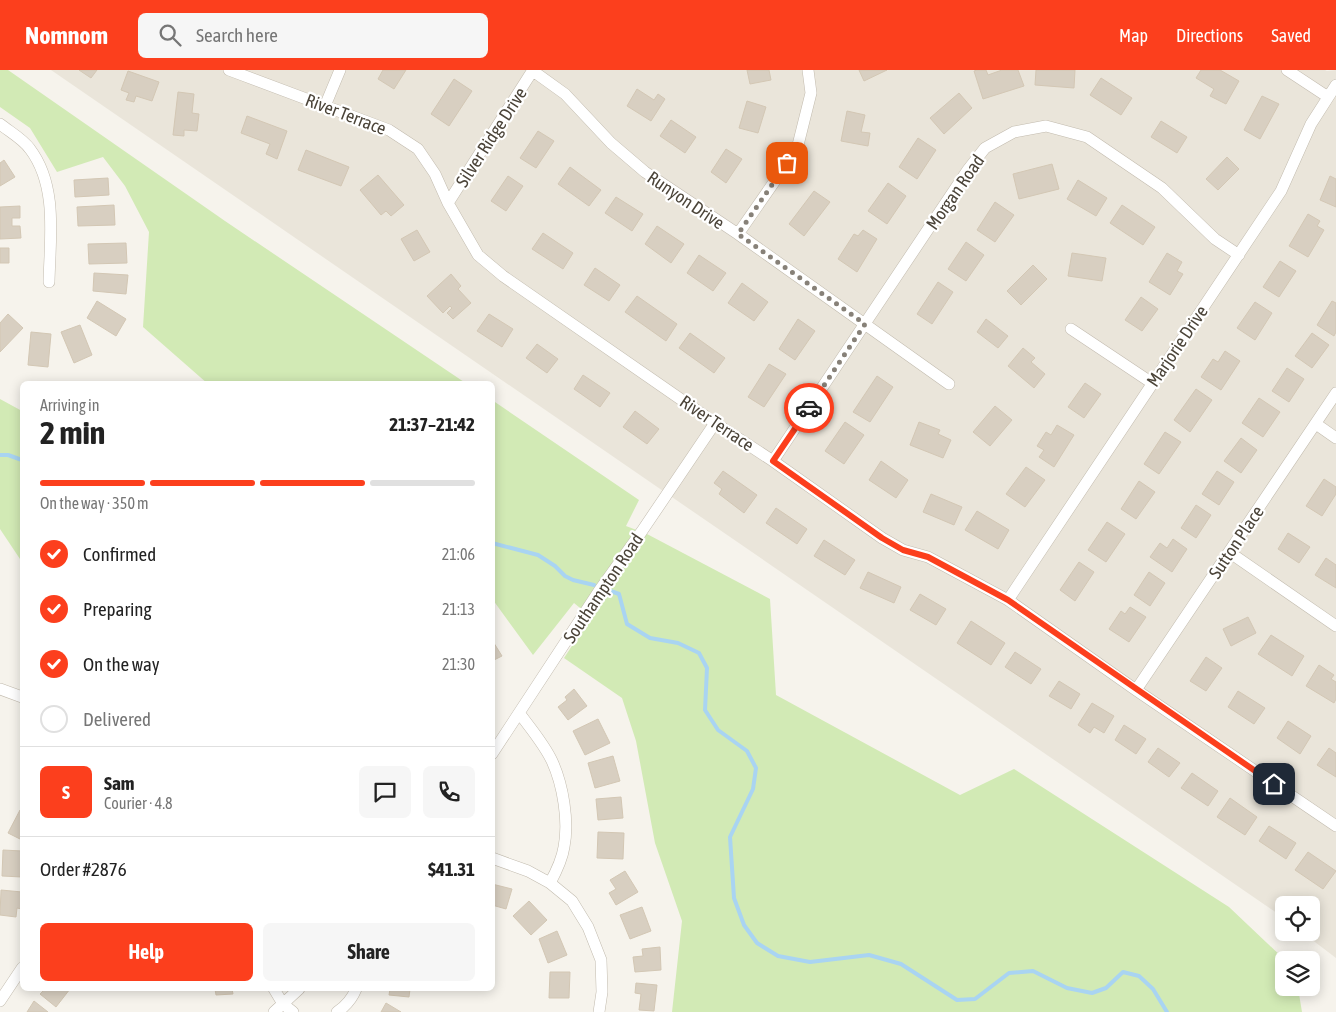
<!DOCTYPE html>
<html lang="en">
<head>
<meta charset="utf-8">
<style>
  body { margin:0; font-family:"Asap Condensed",sans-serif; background:#f6f6f6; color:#222; height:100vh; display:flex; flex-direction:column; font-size:19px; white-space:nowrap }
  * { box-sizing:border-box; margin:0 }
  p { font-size:16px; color:#767676 }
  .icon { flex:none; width:28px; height:28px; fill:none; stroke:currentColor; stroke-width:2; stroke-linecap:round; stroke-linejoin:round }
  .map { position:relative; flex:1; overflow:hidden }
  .side { position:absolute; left:20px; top:311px; width:475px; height:610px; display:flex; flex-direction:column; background:#fff; border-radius:8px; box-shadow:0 2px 12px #0003 }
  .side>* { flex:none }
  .controls { position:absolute; left:1275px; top:826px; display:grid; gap:10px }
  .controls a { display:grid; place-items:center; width:45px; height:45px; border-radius:8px; background:#fff; box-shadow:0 2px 12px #0003; font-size:25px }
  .pin { position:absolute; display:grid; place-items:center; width:42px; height:42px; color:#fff; margin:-21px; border-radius:10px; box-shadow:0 2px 8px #0006 }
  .courier { position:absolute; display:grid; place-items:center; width:50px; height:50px; margin:-25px; border:4px solid #fc3f1d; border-radius:50%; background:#fff; color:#222; box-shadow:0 1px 6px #0007 }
  .summary em { font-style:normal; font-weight:700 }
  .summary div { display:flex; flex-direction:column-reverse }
  .summary { display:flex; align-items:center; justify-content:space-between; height:85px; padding:0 20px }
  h1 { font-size:32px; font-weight:700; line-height:38px }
  .bar { display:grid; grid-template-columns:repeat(4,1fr); gap:8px 5px; align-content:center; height:60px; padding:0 20px }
  .bar i { height:6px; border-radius:4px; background:#e0e0e0 }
  .bar .selected { background:#fc3f1d }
  .bar p { grid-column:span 4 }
  .line { display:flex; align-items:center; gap:12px; padding:0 20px; border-top:1px solid #e0e0e0 }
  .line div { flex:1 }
  .round { display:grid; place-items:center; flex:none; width:52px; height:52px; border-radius:8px; background:#f6f6f6 }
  ol { padding:0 20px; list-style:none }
  li { display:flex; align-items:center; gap:15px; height:55px }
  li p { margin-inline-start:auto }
  li .icon { padding:5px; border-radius:50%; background:#fc3f1d; color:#fff; stroke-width:4 }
  li:last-child { color:#767676 }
  li i { width:28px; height:28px; border:2px solid #e0e0e0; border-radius:50% }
  .cta { display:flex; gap:10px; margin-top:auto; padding:10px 20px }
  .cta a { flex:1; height:58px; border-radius:8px; background:#fc3f1d; color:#fff; font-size:20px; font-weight:700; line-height:58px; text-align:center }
  .cta a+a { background:#f6f6f6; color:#222 }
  header { display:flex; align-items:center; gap:30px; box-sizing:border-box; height:70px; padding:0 25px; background:#fc3f1d; color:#fff }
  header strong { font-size:24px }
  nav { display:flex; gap:28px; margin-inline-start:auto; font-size:18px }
  .search { width:350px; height:45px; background:#f6f6f6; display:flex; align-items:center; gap:12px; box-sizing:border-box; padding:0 18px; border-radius:8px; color:#767676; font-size:19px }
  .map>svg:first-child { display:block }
  .residential { fill:#eae5da }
  .green { fill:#d2eab5 }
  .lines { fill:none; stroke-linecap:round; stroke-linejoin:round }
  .stream { stroke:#a9d4f2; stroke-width:4 }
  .building { fill:#d8cfc1; stroke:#d3c7b4 }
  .minor-casing { stroke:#c2bbae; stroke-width:12 }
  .minor { stroke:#fff; stroke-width:11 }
  .done { stroke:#878178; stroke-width:5; stroke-dasharray:0 9 }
  .route { stroke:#fc3f1d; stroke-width:6 }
  .labels { text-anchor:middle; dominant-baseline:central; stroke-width:4.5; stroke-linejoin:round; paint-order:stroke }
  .street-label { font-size:18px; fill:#4b4439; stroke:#fff }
</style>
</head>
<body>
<header>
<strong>Nomnom</strong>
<div class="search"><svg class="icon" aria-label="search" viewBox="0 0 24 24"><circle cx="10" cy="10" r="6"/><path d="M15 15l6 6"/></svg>Search here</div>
<nav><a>Map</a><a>Directions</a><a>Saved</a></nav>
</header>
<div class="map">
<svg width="1336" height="942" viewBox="0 0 1336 942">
  <rect width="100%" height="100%" fill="#f6f3ec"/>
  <path class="residential" d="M51,0H1325L1327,1L1336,0V888L1303,863L1311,862V835H1284V848Z"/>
  <path class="green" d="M0,0H8L225,151L467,314H208L143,257L149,162L125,116L103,87L57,102L30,58L0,37Z
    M0,329L22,341V492L0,459Z
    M492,330L639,430L626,456L647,464L770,529L776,625L960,725L1014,699L1229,837L1285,890L1284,918H1298L1302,942H672L682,851L655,773L636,671L622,628L564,588L591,547L574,533L533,585L493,530Z"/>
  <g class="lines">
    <path class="stream" d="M0,385H8L22,390
      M492,473L538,485L555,496L565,506L573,510L594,515
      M608,520L619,524L627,554L650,568L678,573L699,583L707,598L705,640L718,660L747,681L756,698L753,719L730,767L734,828L744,855L757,873L778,886L810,892L869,885L901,894L957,930L975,929L1009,903L1033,901L1067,918L1092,923L1106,918L1123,902L1139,906L1153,919L1167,942"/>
  </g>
  <path class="building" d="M79,0H97L91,8Z
    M383,0H406L394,19L378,9Z
    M747,0H769L771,10L750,14Z
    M859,0H887L864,11Z
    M977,0H986L988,5L1002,0H1018L1024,16L983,29L974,1Z
    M1036,0H1075L1074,18L1035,15Z
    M1201,0H1220L1239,11L1226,34L1210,26L1214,19L1196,8Z
    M128,1L159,12L152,31L136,26L134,32L126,30L129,23L121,20Z
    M1101,8L1132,28L1121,45L1090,25Z
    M454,9L472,21L449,56L431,44Z
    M637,19L654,30L658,24L665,29L651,51L627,36Z
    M178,22L194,24L192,43L199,44L197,61L184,60V66L173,65Z
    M959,23L972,38L944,64L930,48Z
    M1262,26L1279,34L1260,69L1244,60Z
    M747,31L766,37L758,63L739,58Z
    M847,41L865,45L861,62L870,63L868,76L841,71Z
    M247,46L287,61L277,89L266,84L270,74L241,63Z
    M671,50L696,67L685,83L660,66Z
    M1161,51L1187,67L1177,83L1151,67Z
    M538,61L554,71L536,98L520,88Z
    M918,68L936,80L917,109L899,97Z
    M726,79L742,89L726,113L711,102Z
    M306,80L349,97L341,116L298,100Z
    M1227,87L1239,99L1218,120L1206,109Z
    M4,90L15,107L0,116V93Z
    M1052,94L1059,119L1019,129L1013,104Z
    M570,97L601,120L589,136L558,114Z
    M378,105L404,135L391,146L386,141L381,145L360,120Z
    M508,106L523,116L506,141L491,131Z
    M1330,106L1336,109V137L1320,130Z
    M108,108L109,125L75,127L74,110Z
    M1078,110L1107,128L1096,146L1067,129Z
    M888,113L906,126L887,154L868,141Z
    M814,121L830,132L804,166L789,154Z
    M616,127L643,144L632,161L605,143Z
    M995,132L1014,145L995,172L977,160Z
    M114,135L115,155L78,156L77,137Z
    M1122,135L1155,157L1143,175L1110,153Z
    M20,136V148H12V156H20L21,168L0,169V137Z
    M1308,144L1320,151L1317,156L1324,160L1308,187L1289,176Z
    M657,156L684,174L671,193L645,174Z
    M417,160L430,182L414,191L401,169Z
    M863,160L877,169L857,202L838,189L854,164L858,166Z
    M543,163L573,183L563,199L532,179Z
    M966,172L984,185L966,211L948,199Z
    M126,173L127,193L89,194L88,174Z
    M0,178H9V193H0Z
    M1072,183L1106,188L1102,211L1068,206Z
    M1167,183L1182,192L1177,201L1183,204L1170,225L1149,212Z
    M699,185L726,203L713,221L687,203Z
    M1280,191L1296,201L1279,227L1263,217Z
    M1033,195L1047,209L1021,235L1007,221Z
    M595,198L620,215L609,231L584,215Z
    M94,203L128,205L126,224L93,221Z
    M451,204L461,216L458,219L471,233L453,249L447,243L452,238L450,236L443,243L427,226Z
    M938,212L953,222L932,254L917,244Z
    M742,213L768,232L754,251L728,233Z
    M637,226L677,254L666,271L625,242Z
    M1141,227L1158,239L1142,261L1125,250Z
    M97,231L126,249L116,266L87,248Z
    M1332,231L1336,233V262L1334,266L1317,255Z
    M1255,232L1272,243L1255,270L1237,258Z
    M8,244L23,258L0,282V253Z
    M489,244L513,259L502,277L477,261Z
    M798,249L815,261L795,290L779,279Z
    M986,249L1008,266L998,278L977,262Z
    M80,255L92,285L74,293L61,262Z
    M31,262L51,264L48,297L28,295Z
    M690,263L725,288L714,303L679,278Z
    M1312,263L1329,275L1312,298L1295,286Z
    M537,274L558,289L547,303L526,288Z
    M1023,278L1035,288L1031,292L1045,304L1034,318L1008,296Z
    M1225,281L1240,291L1221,320L1201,307L1213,289L1218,292Z
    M769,294L786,304L764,337L748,327Z
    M1287,298L1304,309L1289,332L1272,321Z
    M583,305L610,323L600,337L574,319Z
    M877,306L893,317L870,352L853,342Z
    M1085,313L1101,324L1084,348L1068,337Z
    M1196,319L1212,330L1190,362L1174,350Z
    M1259,328L1280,342L1263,367L1242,353Z
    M995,336L1012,350L990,376L973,362Z
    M635,341L659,359L647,374L623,357Z
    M845,352L864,365L844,394L825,381Z
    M919,352L940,360L938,364L951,370L943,388L910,375Z
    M1057,355L1074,365L1054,397L1039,387L1044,380L1037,376L1046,362L1051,365Z
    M1165,362L1181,372L1159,404L1144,394Z
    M1241,368L1257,380L1241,403L1224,391Z
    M881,391L908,410L896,428L869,410Z
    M1026,397L1045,410L1025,437L1006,424Z
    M723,401L757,425L744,443L719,424L722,419L714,413Z
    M1217,401L1234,412L1219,435L1202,424Z
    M1324,409L1336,417V424L1322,446L1306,436Z
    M1139,411L1155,422L1136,449L1121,439Z
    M931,424L962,437L954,455L923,442Z
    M1196,435L1211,445L1196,468L1181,458Z
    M776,438L807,459L797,474L766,453Z
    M977,441L1009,460L998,479L965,460Z
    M1107,452L1125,464L1106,492L1088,480Z
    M1288,463L1310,477L1299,493L1278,479Z
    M1173,469L1187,479L1172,502L1150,487L1160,473L1167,478Z
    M824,470L855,490L845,505L814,486Z
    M1326,488L1336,495V518L1315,505Z
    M1079,492L1094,502L1075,531L1060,520Z
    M868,502L901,517L894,533L860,518Z
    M1149,502L1165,513L1150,536L1134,525Z
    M920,524L946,539L936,555L910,540Z
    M1130,537L1146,547L1129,572L1109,559L1121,541L1125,544Z
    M1248,547L1256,563L1231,576L1223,559Z
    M971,551L1005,573L991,595L957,573Z
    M1271,565L1304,586L1292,606L1258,584Z
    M492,570L502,586L492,591Z
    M1015,582L1041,599L1031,614L1005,597Z
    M1206,587L1222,598L1206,621L1190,611Z
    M1319,595L1334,605L1331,609L1336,612V629L1334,633L1306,616Z
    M1059,611L1080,624L1071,639L1049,626Z
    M574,619L587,636L568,650L558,637L567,630L565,627Z
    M1238,621L1265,638L1254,654L1228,637Z
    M1092,633L1114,646L1104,663L1094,657L1090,663L1078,655Z
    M598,649L610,673L585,685L573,661Z
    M1288,651L1311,666L1300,684L1277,668Z
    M1124,655L1146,669L1136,684L1115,670Z
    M1158,678L1180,693L1169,707L1148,692Z
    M1329,678L1336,683V707L1317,695Z
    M613,686L620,711L595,718L588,693Z
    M1192,703L1218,721L1208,736L1181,718Z
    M621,727L623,748L598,750L596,729Z
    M1230,728L1257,747L1245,765L1217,747Z
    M20,740L22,741V770L8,763Z
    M1269,756L1296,773L1286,789L1259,771Z
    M598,762L624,763L623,789L597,788Z
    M3,780L22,781V807L2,806Z
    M1308,782L1336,801L1323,819L1295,800Z
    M625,801L638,822L616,835L609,823L616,819L610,810Z
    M492,814L512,819L506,839L492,835Z
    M1,820L22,822V839L17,838L16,847L0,845Z
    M529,831L547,850L531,865L513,846Z
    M642,837L651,861L630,869L620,845Z
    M557,861L567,885L548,893L539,869Z
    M660,877L661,900L635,902L633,887L643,886L642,879Z
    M550,902H570L569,928H549Z
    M636,913L657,915L654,941L639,940L641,924L635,923Z
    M45,919H70L56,937L40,924Z
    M215,919H232L233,924L216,925Z
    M390,919H410L409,927L389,925Z
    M34,931L48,942H27Z
    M386,933L401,942H381Z"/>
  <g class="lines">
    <g class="minor-casing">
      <path id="minor" d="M229,0L389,60L418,79L435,104L448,133L478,185L503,206L715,353L773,391L882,468L903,480L928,487L1008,530L1136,620L1336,756
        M1287,0L1328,27
        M533,1L565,24L611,73L645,102L738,164L949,314
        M325,36L340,0
        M0,54C10,62 23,69 30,79C58,116 50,168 49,212
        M448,133L533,0
        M738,164L797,79L811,23L808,0
        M1071,259L1152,313
        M1316,354L1336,368
        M773,391L967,101L985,78L1014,62L1046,56L1087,67L1162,118L1215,169L1239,185
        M1229,482L1336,556
        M1008,530L1281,121L1311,54L1336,15
        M0,619L22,627
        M1136,620L1336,323
        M520,644C531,659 544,674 552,691C563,715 569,751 564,777C562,790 556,802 550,813
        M492,684L599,521L642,461L715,353
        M492,788L528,801L550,813L572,831L588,857L601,890L602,922L599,942
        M274,919L283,934L293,942
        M0,931L22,898
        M274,942L299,919
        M337,942C346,936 352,929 356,919"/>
    </g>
    <use href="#minor" class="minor"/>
  </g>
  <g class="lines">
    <path class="done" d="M787,93L738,164L865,254L809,338"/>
    <path class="route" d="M809,338L773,391L882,468L903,480L928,487L1008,530L1274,714"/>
  </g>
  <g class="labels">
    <g class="street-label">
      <text transform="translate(346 44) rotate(21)">River Terrace</text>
      <text transform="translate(491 67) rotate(-57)">Silver Ridge Drive</text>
      <text transform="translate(955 122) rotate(-55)">Morgan Road</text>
      <text transform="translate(686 130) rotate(34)">Runyon Drive</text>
      <text transform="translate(1177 276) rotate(-56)">Marjorie Drive</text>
      <text transform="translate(717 353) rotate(34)">River Terrace</text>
      <text transform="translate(1236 472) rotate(-56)">Sutton Place</text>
      <text transform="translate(603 518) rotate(-56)">Southampton Road</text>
    </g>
  </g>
</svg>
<div class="controls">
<a><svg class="icon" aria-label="locate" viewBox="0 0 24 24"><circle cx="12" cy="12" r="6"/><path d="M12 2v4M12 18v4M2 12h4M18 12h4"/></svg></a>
<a><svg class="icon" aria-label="layers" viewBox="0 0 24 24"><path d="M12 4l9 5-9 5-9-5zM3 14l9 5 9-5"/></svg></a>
</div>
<div class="pin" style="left:787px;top:93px;background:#ea580c"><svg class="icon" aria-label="bag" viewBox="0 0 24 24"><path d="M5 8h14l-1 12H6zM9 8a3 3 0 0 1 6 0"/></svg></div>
<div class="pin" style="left:1274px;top:714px;background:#1f2937"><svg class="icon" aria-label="home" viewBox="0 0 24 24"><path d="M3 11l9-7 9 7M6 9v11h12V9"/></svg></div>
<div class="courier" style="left:809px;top:338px"><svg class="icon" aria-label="car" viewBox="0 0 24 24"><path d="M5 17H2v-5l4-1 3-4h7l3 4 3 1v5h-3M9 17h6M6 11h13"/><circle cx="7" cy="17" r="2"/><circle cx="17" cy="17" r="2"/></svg></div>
<section class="side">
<div class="summary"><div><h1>2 min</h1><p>Arriving in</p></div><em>21:37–21:42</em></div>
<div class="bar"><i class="selected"></i><i class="selected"></i><i class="selected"></i><i></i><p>On the way · 350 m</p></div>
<ol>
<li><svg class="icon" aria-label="check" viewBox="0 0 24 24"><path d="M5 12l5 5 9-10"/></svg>Confirmed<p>21:06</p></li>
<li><svg class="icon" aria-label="check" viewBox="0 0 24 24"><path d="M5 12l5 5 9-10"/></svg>Preparing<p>21:13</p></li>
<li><svg class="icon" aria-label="check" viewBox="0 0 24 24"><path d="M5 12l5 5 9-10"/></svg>On the way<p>21:30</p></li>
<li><i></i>Delivered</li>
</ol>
<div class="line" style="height:90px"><b class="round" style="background:#fc3f1d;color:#fff">S</b><div><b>Sam</b><p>Courier · 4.8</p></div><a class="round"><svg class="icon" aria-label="chat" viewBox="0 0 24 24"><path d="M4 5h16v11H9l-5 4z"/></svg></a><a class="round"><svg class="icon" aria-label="phone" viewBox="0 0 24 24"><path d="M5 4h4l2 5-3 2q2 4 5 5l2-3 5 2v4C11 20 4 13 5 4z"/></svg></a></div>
<div class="line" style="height:65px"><div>Order #2876</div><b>$41.31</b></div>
<div class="cta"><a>Help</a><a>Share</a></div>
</section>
</div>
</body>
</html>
